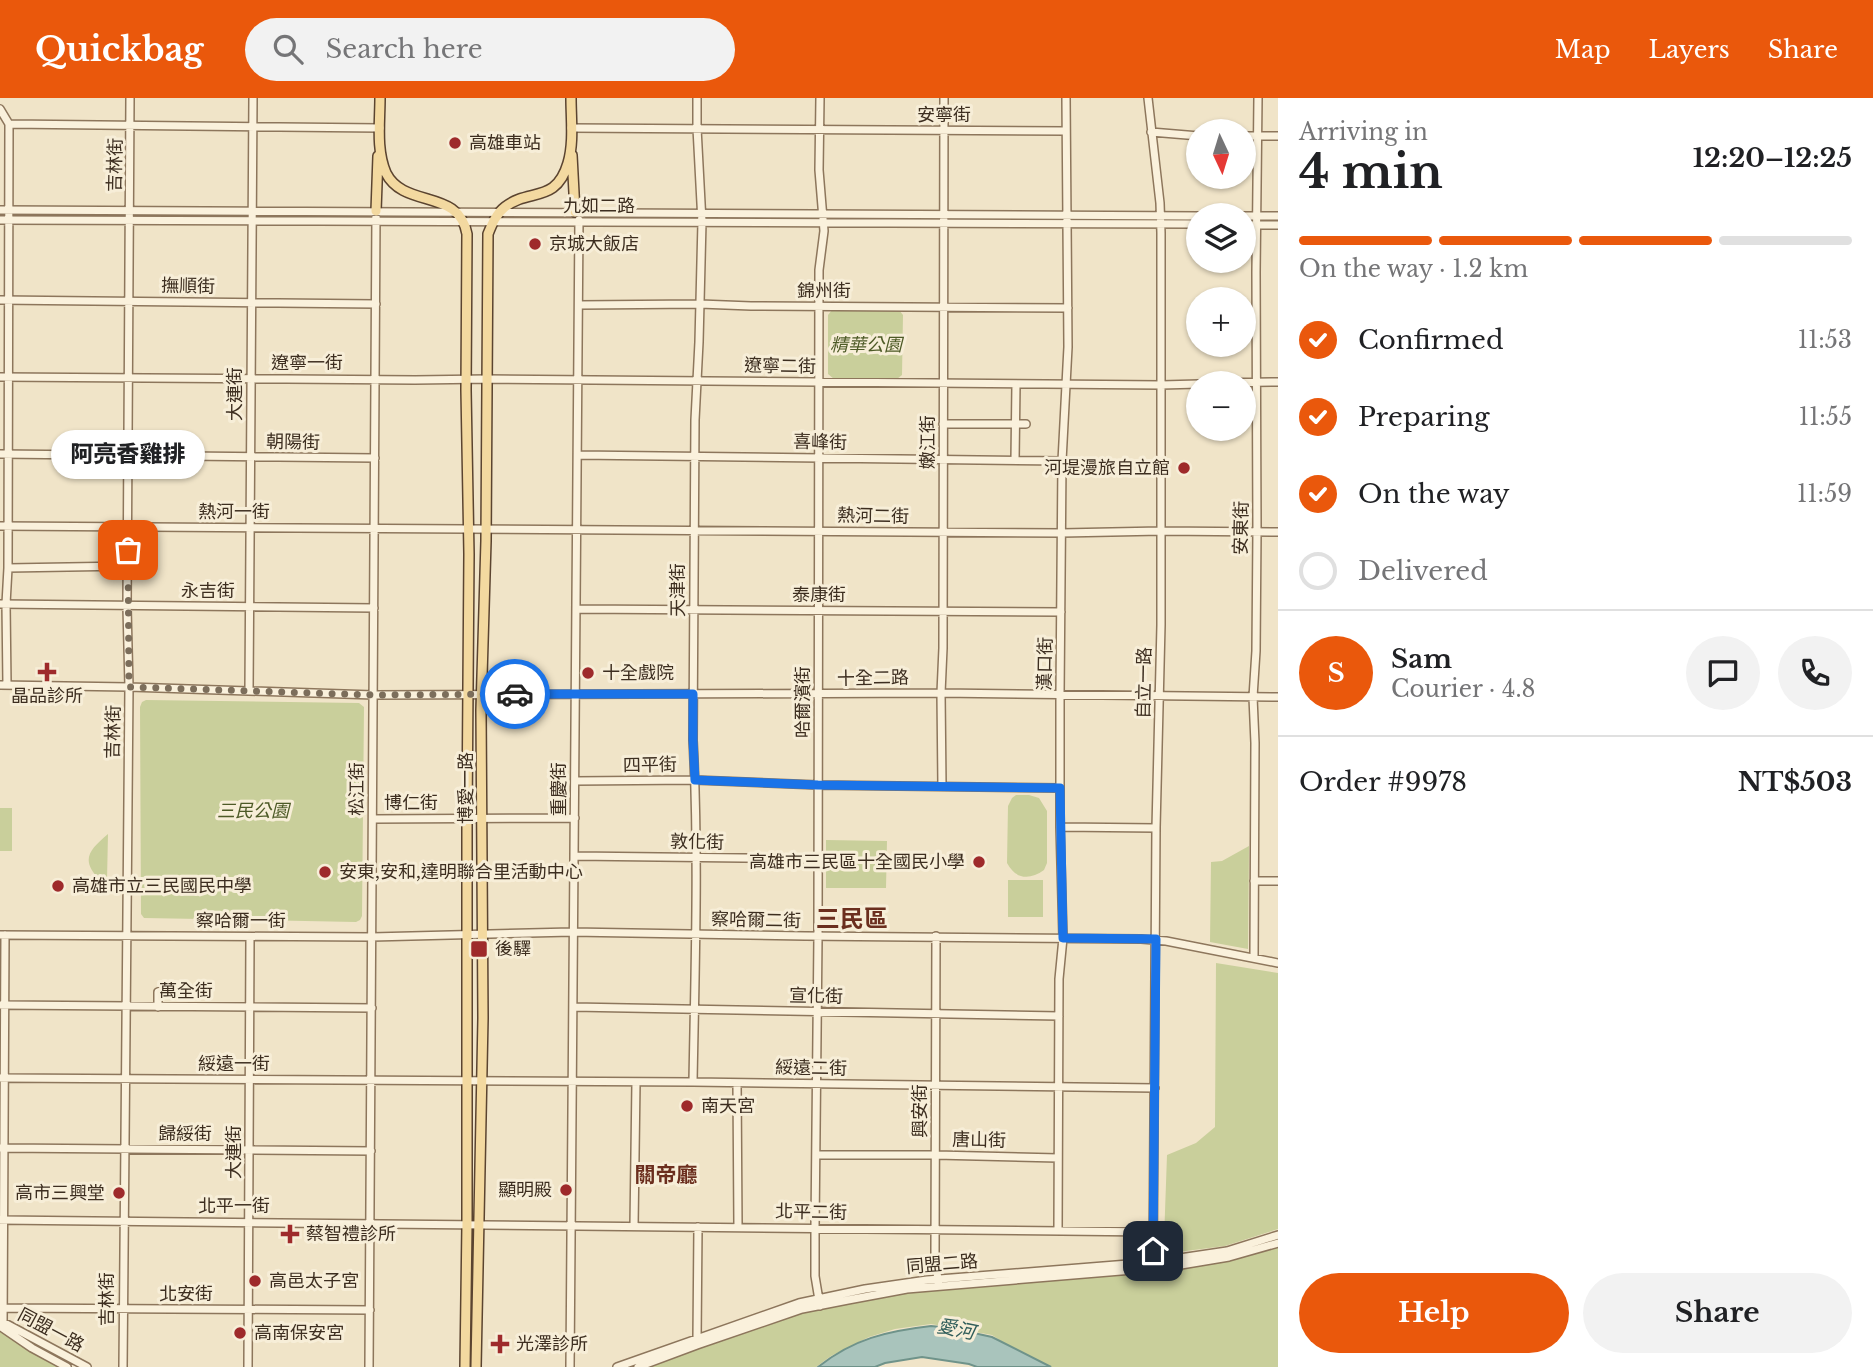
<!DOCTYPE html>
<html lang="en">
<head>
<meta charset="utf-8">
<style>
  body { margin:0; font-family:"Libre Baskerville","Noto Sans TC",serif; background:#f2f2f2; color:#202124; height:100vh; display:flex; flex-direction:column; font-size:26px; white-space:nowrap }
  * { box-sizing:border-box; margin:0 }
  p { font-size:23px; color:#757577 }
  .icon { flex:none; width:38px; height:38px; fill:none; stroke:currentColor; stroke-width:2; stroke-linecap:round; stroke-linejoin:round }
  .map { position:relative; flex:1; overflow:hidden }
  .sheet { display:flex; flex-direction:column; background:#fff; width:595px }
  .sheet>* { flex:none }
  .needle { width:46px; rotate:176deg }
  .fabs { position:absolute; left:1186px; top:21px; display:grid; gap:14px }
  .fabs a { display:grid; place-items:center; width:70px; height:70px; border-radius:50%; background:#fff; box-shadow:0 2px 5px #0004; font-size:35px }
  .pin { position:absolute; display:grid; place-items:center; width:60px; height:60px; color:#fff; margin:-30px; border-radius:14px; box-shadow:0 4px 10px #0006 }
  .courier { position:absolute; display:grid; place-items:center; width:70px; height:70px; margin:-35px; border:5px solid #1a73e8; border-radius:50%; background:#fff; color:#222; box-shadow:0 2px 9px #0007 }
  .bubble { position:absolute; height:49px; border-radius:24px; background:#fff; box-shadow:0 2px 5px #0004; font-size:23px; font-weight:800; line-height:49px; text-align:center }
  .headline em { font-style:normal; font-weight:800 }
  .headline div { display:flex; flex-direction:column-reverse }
  .headline { display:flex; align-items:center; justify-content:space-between; height:119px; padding:0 21px }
  h1 { font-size:46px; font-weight:800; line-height:52px }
  .bar { display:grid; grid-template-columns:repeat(4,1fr); gap:10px 7px; align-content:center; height:84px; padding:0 21px }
  .bar i { height:9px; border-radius:5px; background:#e0e0e0 }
  .bar .selected { background:#ea580c }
  .bar p { grid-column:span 4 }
  .line { display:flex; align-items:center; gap:18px; padding:0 21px; border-top:2px solid #e0e0e0 }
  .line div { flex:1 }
  .round { display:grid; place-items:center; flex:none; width:74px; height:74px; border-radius:37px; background:#f2f2f2 }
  ol { padding:0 21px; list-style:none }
  li { display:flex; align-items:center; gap:21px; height:77px }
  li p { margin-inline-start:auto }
  li .icon { padding:7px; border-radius:50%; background:#ea580c; color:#fff; stroke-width:4 }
  li:last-child { color:#757577 }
  li i { width:38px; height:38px; border:4px solid #e0e0e0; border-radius:50% }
  .button { display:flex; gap:14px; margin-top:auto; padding:14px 21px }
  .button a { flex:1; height:80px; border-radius:42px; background:#ea580c; color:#fff; font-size:28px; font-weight:800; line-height:80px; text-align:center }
  .button a+a { background:#f2f2f2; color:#202124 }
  header { display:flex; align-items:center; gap:42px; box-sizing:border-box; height:98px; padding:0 35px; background:#ea580c; color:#fff }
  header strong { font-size:33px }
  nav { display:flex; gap:38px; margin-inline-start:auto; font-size:24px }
  .search { width:490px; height:63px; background:#f2f2f2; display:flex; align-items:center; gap:18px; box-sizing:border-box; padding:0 24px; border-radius:38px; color:#757577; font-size:26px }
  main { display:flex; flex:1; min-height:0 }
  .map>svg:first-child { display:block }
  .green { fill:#c9cf9b }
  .water { fill:#a9c4bc; stroke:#6f938a; stroke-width:2 }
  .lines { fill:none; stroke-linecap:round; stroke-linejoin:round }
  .minor-casing { stroke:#8d765c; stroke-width:10 }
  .major-casing { stroke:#5b4430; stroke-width:12 }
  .minor { stroke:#faf1dc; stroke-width:7 }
  .major { stroke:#f3d9a0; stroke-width:9 }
  .done { stroke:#7c6e5b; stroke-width:7; stroke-dasharray:0 12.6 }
  .route { stroke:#1a73e8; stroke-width:9 }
  .poi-dot { fill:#9e2a2b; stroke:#f7eed8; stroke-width:2.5 }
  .labels { text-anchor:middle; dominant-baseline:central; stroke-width:6; stroke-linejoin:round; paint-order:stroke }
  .street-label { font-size:18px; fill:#3d2e20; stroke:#f7eed8 }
  .poi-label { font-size:18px; fill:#3d2e20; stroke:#f7eed8; text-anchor:start }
  .park-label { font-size:18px; font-style:italic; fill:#4d5a26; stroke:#f7eed8 }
  .water-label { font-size:19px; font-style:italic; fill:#2f5d5a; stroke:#f7eed8 }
  .quarter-label { font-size:21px; font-weight:bold; fill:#6b2e1e; stroke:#f7eed8 }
  .district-label { font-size:24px; font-weight:bold; fill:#6b2e1e; stroke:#f7eed8 }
</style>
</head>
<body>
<header>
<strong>Quickbag</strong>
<div class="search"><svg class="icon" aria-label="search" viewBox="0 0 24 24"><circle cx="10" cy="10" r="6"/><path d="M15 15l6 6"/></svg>Search here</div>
<nav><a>Map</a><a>Layers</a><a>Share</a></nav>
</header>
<main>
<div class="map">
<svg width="1278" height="1269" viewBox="0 0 1278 1269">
  <rect width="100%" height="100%" fill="#f0e4c8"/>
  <path class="green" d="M832,212H899L903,217L902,277L897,281H834L828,276V217Z
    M146,602L359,605L364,609L362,818L360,822L356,824L144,820L141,816L140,609L142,604Z
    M1016,697H1029L1039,700L1047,713V765L1044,772C1030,782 1016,782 1007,765L1008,708L1012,700Z
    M0,710H12V753H0Z
    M108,736L107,782H100C80,762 89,752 108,736Z
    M826,742L887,743L886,790H826Z
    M1249,748L1248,851L1210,844L1211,764L1222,763Z
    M1008,782H1043V819H1008Z
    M1216,865L1278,875V1131L1225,1148L1178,1154L1164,1142L1167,1057L1196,1045L1215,1029Z
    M1278,1145V1269H1051L1004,1245L992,1237L931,1226L895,1231L869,1239L831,1258L816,1269H638L788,1216L938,1188L1146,1172Z
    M0,1233L59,1268L62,1269H0Z"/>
  <path class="water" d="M931,1228L951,1230L992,1239L1051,1269H977L969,1266L922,1259L885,1265L875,1269H818C853,1241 887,1233 931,1228Z"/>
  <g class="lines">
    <g class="minor-casing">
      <path id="minor" d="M820,0L819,72L824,133L819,172L818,838L815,1130V1178L820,1208
        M1148,0L1160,105L1161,135V527L1156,730L1153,1171
        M0,11L9,26
        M9,26L380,30
        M571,30L1066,33
        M1151,34L1199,38
        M1244,38H1278
        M0,112L1199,118
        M1244,118H1278
        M0,122L1199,126
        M1244,127H1278
        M0,202L376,206
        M579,207L700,206L751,208L1068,210
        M0,279L415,282L487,281L1161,287L1199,286
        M1207,285L1278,284
        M943,326H1026
        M0,356L375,360
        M578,357L1062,363
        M1015,362L1016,286
        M0,428L1062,435L1161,433L1278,434
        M8,470L128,468
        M0,506L374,510
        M577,511L1061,514
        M0,587L129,589L374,597L941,595L1278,599
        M7,587L6,506L8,470L9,26
        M249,593L253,0
        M575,683L695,682L818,687L1060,690
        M942,688L941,595L943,550L944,0
        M373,721L575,720
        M1060,729L1156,730
        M575,758L818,761
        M1254,783H1278
        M0,837L372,839L572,834L805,838L1141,841L1166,843L1278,865
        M936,838L935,1154L938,1184
        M1254,860L1255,645L1253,599L1256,553L1257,433L1256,174L1258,0
        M1,907L372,910
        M158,909V894L169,891H194L196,894L206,893
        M573,909L1059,918
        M0,980L693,984L1155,990
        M693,984C695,871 699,756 693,642L695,322L699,244L702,124L697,30V0
        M737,985L738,1129
        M1,1050L371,1053
        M816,1057H936L1058,1060
        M0,1122L1153,1134
        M634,1128L636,984
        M1058,1133L1059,881L1063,840L1060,729V597L1062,363L1068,249L1066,0
        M3,1210L370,1212
        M1,1223L87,1269
        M1,1229L32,1250L67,1269
        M3,1230L5,837
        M697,1242L698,1129
        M123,1269L129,589L127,509L130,0
        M248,1269L250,840
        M369,1269L376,118
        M570,1269L579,122
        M617,1269L799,1205L865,1191L927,1182L1153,1164L1227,1153L1278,1137
        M638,1269L697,1247L802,1211L848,1202L907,1191L1169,1169L1229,1159L1278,1145"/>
    </g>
    <g class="major-casing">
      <path id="major" d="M380,0C380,24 376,52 386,75C404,111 459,90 467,136L466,292L469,456L467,720V1126L465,1269
        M572,57L575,114
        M376,113L378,58
        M476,1269L483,920L481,612L486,443L488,136C492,126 496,116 505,109C529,90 556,106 568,65C574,45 571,21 571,0"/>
    </g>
    <use href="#minor" class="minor"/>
    <use href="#major" class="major"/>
  </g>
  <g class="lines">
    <path class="done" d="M128,452L129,589L374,597L515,596"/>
    <path class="route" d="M515,596H693V642L695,682L818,687L1060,690L1063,840L1156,841L1153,1153"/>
  </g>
  <g class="poi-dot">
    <circle cx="455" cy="45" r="7"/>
    <circle cx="535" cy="146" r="7"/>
    <circle cx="1184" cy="370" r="7"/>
    <path d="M43.5 563.5h7v7h7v7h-7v7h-7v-7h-7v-7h7z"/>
    <circle cx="588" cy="575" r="7"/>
    <circle cx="979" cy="764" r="7"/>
    <circle cx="325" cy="774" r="7"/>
    <circle cx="58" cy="788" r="7"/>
    <rect x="470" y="842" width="18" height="18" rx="3.5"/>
    <circle cx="687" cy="1008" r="7"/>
    <circle cx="566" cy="1092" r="7"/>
    <circle cx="119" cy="1095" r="7"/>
    <path d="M286.5 1125.5h7v7h7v7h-7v7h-7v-7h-7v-7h7z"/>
    <circle cx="255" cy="1183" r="7"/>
    <circle cx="240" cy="1235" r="7"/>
    <path d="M496.5 1235.5h7v7h7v7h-7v7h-7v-7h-7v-7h7z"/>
  </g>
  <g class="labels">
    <g class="street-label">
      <text x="944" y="17">安寧街</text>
      <text transform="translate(115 67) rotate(-89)">吉林街</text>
      <text x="599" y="108">九如二路</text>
      <text transform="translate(188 188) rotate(1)">撫順街</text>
      <text x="824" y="193">錦州街</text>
      <text x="307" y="265">遼寧一街</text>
      <text transform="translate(780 268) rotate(1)">遼寧二街</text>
      <text transform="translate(235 296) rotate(-90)">大連街</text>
      <text transform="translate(293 344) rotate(1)">朝陽街</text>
      <text transform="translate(820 344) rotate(1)">喜峰街</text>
      <text transform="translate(928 344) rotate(-90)">嫩江街</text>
      <text x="234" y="414">熱河一街</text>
      <text transform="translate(873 418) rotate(1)">熱河二街</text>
      <text transform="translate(1241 430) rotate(-89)">安東街</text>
      <text transform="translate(678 492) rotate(-90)">天津街</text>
      <text x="208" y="493">永吉街</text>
      <text x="819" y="497">泰康街</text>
      <text transform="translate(1045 566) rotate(-89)">漢口街</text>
      <text transform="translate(873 580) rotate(-1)">十全二路</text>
      <text transform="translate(1144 585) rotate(-89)">自立一路</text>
      <text transform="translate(803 604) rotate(-90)">哈爾濱街</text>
      <text transform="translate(113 634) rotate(-89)">吉林街</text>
      <text transform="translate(650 667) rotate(-1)">四平街</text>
      <text transform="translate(466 690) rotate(-90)">博愛一路</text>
      <text transform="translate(357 691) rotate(-90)">松江街</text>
      <text transform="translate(559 691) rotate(-90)">重慶街</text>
      <text x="411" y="705">博仁街</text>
      <text transform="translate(697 744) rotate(1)">敦化街</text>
      <text transform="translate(756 822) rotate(1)">察哈爾二街</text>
      <text x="241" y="823">察哈爾一街</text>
      <text x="186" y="893">萬全街</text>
      <text transform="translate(816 898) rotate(1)">宣化街</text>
      <text x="234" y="966">綏遠一街</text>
      <text transform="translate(811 970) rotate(1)">綏遠二街</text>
      <text transform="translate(920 1013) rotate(-90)">興安街</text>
      <text x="185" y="1036">歸綏街</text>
      <text transform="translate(979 1042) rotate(1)">唐山街</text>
      <text transform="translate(234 1054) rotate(-90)">大連街</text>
      <text x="234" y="1108">北平一街</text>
      <text transform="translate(811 1114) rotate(1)">北平二街</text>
      <text transform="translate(942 1166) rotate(-5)">同盟二路</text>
      <text x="186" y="1196">北安街</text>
      <text transform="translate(107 1201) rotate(-90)">吉林街</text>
      <text transform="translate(51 1232) rotate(28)">同盟一路</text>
    </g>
    <g class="poi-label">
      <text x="469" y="45">高雄車站</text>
      <text x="549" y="146">京城大飯店</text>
      <text x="1170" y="370" text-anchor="end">河堤漫旅自立館</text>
      <text x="602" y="575">十全戲院</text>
      <text x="47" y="598" text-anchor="middle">晶品診所</text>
      <text x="965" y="764" text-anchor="end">高雄市三民區十全國民小學</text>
      <text x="339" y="774">安東,安和,達明聯合里活動中心</text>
      <text x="72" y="788">高雄市立三民國民中學</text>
      <text x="495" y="851">後驛</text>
      <text x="701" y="1008">南天宮</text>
      <text x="552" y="1092" text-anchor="end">顯明殿</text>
      <text x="105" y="1095" text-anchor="end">高市三興堂</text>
      <text x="306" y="1136">蔡智禮診所</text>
      <text x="269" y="1183">高邑太子宮</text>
      <text x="254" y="1235">高南保安宮</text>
      <text x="516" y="1246">光澤診所</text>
    </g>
    <g class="park-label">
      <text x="866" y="247">精華公園</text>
      <text x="253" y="713">三民公園</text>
    </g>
    <g class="water-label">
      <text transform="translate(956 1231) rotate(11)">愛河</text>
    </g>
    <g class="quarter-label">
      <text x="666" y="1077">關帝廳</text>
    </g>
    <g class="district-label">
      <text x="852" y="820">三民區</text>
    </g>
  </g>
</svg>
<div class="fabs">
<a><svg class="needle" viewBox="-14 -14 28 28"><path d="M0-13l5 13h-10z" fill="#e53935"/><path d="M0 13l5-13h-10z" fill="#757577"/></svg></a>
<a><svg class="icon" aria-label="layers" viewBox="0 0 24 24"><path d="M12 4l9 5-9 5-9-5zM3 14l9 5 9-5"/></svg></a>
<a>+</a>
<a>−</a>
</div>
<div class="pin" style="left:128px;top:452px;background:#ea580c"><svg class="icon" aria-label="bag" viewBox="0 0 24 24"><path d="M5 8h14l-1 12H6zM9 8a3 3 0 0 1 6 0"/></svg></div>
<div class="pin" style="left:1153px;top:1153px;background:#1f2937"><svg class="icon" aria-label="home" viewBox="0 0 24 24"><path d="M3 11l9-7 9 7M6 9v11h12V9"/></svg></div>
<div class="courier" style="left:515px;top:596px"><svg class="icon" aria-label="car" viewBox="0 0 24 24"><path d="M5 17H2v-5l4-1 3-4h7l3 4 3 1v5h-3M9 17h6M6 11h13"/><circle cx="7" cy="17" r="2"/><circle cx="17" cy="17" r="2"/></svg></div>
<div class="bubble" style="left:51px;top:332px;width:154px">阿亮香雞排</div>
</div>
<section class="sheet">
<div class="headline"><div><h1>4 min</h1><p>Arriving in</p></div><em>12:20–12:25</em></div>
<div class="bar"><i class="selected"></i><i class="selected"></i><i class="selected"></i><i></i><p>On the way · 1.2 km</p></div>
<ol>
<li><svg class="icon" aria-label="check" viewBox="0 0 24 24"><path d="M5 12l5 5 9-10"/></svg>Confirmed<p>11:53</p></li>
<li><svg class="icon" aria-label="check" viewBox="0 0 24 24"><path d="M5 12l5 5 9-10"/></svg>Preparing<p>11:55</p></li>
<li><svg class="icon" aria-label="check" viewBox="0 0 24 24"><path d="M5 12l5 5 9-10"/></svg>On the way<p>11:59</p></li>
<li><i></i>Delivered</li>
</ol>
<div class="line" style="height:126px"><b class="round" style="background:#ea580c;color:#fff">S</b><div><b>Sam</b><p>Courier · 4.8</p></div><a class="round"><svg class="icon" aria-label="chat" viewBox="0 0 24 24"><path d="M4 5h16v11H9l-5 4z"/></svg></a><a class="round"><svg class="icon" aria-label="phone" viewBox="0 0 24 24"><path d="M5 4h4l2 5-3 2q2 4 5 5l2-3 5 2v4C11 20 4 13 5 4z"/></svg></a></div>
<div class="line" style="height:91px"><div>Order #9978</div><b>NT$503</b></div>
<div class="button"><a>Help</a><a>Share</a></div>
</section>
</main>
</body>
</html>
